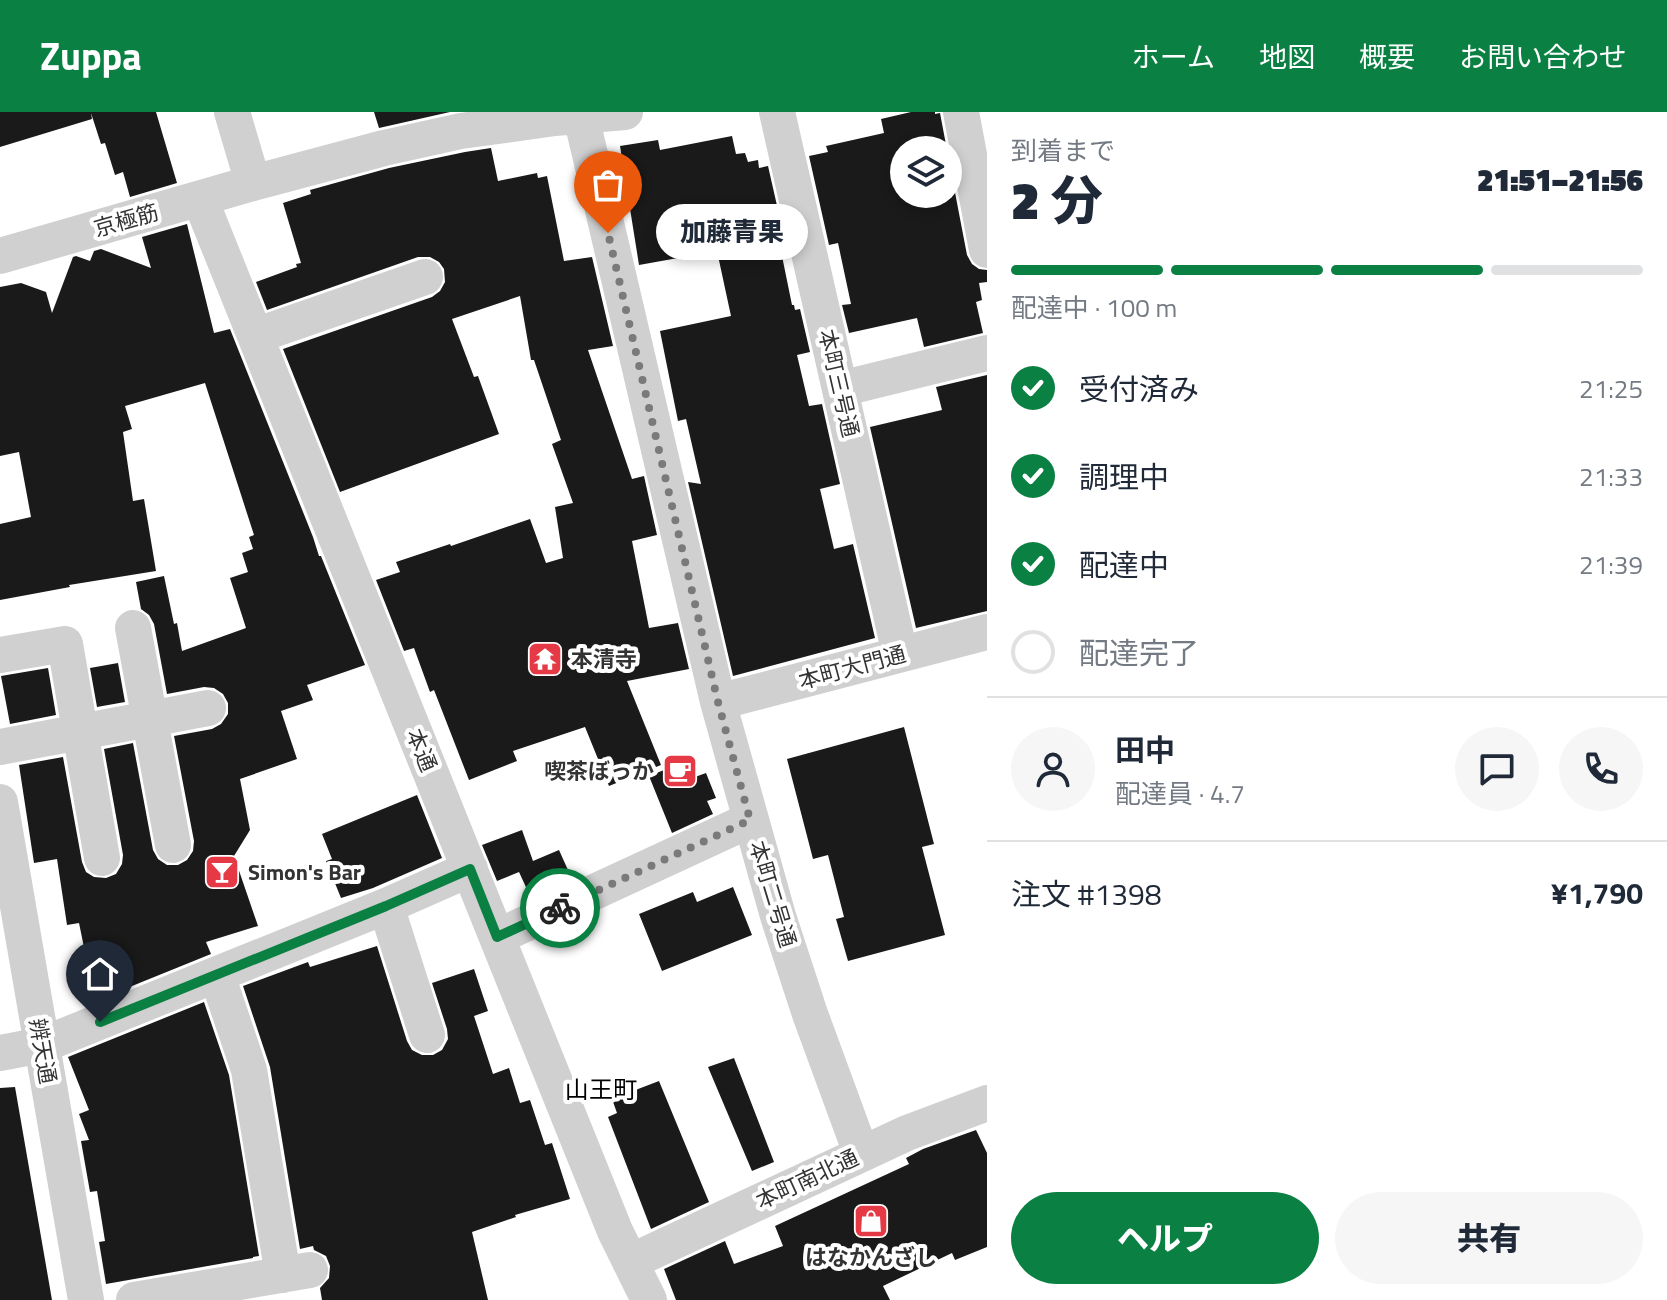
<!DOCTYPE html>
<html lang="ja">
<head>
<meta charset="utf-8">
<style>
  body { margin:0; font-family:"Titillium Web","Noto Sans JP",sans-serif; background:#f6f6f7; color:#1f2937; height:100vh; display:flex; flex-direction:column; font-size:30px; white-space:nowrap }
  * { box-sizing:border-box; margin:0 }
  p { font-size:26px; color:#747a83 }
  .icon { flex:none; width:44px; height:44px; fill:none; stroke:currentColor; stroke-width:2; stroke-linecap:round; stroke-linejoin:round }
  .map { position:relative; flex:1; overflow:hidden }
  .side { display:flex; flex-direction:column; background:#fff; width:680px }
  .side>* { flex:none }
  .tools { position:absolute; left:890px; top:24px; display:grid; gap:16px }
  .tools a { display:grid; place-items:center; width:72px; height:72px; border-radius:50%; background:#fff; box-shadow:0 4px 12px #0003; font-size:40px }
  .pin { position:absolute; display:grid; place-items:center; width:68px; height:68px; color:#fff; margin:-82px -34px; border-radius:50% 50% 50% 0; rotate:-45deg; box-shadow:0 0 8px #0007 }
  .pin .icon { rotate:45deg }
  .courier { position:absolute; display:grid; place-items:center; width:80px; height:80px; margin:-40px; border:6px solid #0b8043; border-radius:50%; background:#fff; color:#222; box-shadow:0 2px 10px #0007 }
  .bubble { position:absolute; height:56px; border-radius:28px; background:#fff; box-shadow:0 4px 12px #0003; font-size:26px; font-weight:800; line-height:56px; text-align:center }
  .overview em { font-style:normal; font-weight:800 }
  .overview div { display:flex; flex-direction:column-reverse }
  .overview { display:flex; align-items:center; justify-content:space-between; height:136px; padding:0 24px }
  h1 { font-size:52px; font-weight:800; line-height:60px }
  .bar { display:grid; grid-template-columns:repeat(4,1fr); gap:12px 8px; align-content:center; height:96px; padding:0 24px }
  .bar i { height:10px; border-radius:6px; background:#e0e1e3 }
  .bar .current { background:#0b8043 }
  .bar p { grid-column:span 4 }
  .line { display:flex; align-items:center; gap:20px; padding:0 24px; border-top:2px solid #e0e1e3 }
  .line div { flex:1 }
  .round { display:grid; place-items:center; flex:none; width:84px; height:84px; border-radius:42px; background:#f6f6f7 }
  ol { padding:0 24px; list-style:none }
  li { display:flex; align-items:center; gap:24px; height:88px }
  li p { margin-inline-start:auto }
  li .icon { padding:8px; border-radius:50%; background:#0b8043; color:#fff; stroke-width:4 }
  li:last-child { color:#747a83 }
  li i { width:44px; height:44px; border:4px solid #e0e1e3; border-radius:50% }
  .action { display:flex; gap:16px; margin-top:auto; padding:16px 24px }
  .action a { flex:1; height:92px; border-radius:48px; background:#0b8043; color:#fff; font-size:32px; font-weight:800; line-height:92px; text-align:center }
  .action a+a { background:#f6f6f7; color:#1f2937 }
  header { display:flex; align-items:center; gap:48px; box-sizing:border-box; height:112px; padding:0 40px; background:#0b8043; color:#fff }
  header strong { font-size:38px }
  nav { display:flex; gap:44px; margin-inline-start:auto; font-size:28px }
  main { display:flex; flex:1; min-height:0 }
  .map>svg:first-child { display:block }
  .building { fill:#1a1a1a }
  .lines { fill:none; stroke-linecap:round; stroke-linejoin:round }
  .minor { stroke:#d0d0d0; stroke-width:36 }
  .done { stroke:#7a7a7a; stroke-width:8; stroke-dasharray:0 14.4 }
  .route { stroke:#0b8043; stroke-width:10 }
  .labels { text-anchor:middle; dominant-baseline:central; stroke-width:8; stroke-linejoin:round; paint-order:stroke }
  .street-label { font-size:22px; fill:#333; stroke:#fff }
  .poi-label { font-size:22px; font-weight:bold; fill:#333; stroke:#fff; text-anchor:start }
  .neighbourhood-label { font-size:24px; fill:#000; stroke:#fff }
</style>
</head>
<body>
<header>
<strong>Zuppa</strong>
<nav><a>ホーム</a><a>地図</a><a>概要</a><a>お問い合わせ</a></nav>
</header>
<main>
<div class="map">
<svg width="987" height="1188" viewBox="0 0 987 1188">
  <rect width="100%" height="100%" fill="#fff"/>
  <path class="building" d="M0,0H156L177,71L130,85L123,60L115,63L105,31L101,32L91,1L92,7L0,35Z
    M374,0H450L379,16Z
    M911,0H935V2L940,1L947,38H904V82H948V44L967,143L972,152L979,157L987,158V170L979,171L982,188L976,190L983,221L924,235L917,206L849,221L842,193L851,192L838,131L829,133L809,44L828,40L826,34L884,21L881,7Z
    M732,24L736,42L745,41L748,50L758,48L759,56L768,54L788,142L782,144L792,193H794L795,198L800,197L810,240L797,243L809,294L822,292L840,372L820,377L834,437L853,432L875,526L733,564L688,370L701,372L686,307L678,309L660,219L731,204L717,139L639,153L620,34L658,28L660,38Z
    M491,36L498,69L537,61L538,66L547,64L564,149L592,145L613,234L588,238L632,367L644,364L657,423L632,429L649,516L678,511L689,557L627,569L661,653L609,674L585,615L513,639L517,649L469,668L434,578L430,580L414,536L404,539L376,468L400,460L396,450L450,432L451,434L530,407L546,451L563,446L555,395L573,391L552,332L561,328L534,248H531L520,184L452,207L474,265L478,264L499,322L340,380L283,237L432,185L440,179L445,170L444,157L439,150L430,145H418L267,198L256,170L297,155L296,152L301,151L283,91L311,82L310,78L389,56L465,40Z
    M187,112L214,221L230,217L313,425L319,444H321L365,553L307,573L313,588L281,599L297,647L240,667L250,718L234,744L258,814L206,830L211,842L95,889L79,811L67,813L57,747L34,751L19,653L63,645L82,750L86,760L94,765L106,766L116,762L122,752L123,743L104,637L133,631L153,738L158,747L167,753H178L187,748L193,739L194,729L174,624L212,617L221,612L228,602V591L223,582L214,576L204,575L167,582L154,512L149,503L141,497L136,470L164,464L174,512L177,511L182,539L246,516L230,466L248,460L242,441L253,437L249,425L254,423L205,271L125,294L132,317L123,320L133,389L144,387L156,459L69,473L70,475L0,488V412L31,405L19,340L0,344V175L21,171L46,180L52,201L73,145L76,144L90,149L94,139L101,137L151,156L142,125Z
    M987,263V499L916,516L870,315L942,298L936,275Z
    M118,551L125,590L97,595L90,556Z
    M48,556L56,603L10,612L1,564Z
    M904,615L934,732L922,735L945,823L848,849L836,807L844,805L828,743L813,747L787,647Z
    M689,648L695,665L706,661L716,686L707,689L713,702L672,721L649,664Z
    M417,683L442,746L373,776L341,786L326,749L332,747L322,722Z
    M522,718L533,749L559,738L572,767L531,786L519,760L497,769L482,733Z
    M733,775L752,823L662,859L639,802L693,780L697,790Z
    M377,834L407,929L412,938L422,943H433L442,938L448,927L447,917L432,871L474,857L488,899L474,904L493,962L509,956L520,991L530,988L545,1033L552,1031L570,1087L515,1103L516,1105L472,1120L488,1188H322L320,1176L329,1166L330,1154L326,1144L314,1138L313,1134L300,1137L270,955L243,874L308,850L310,855Z
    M204,890L229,963L259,1144L253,1145V1146L106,1172L99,1130L105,1129L97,1079L90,1080L81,1029L89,1028L79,1002L89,998L68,945Z
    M734,946L774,1050L752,1059L708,955Z
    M659,969L709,1090L651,1117L608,1005L617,1001L612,987Z
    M15,975L52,1188H0V976Z
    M976,1018L987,1041V1135L955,1148L952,1141L883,1174L890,1188H676L664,1157L725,1129L734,1152L783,1134L775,1114L909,1052L906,1046L923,1037Z"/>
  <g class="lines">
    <path class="minor" d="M232,0L253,71
      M777,0L900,542
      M961,0L987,138
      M581,4L718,590L778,804L810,902L861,1041
      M200,87L615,1119L649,1188
      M0,144L253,71L384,36L461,19L555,6L625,0
      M255,224L425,165
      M840,277L987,241
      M133,516L173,733
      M0,543L65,532L102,746
      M718,590L987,520
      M0,635L208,596
      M0,690L86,1188
      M386,794L427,923
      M497,825L750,708
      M217,863L249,958L283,1163
      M0,941L42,933L386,794L470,757
      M630,1150L907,1021L987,991
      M134,1188L310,1158"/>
  </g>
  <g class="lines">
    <path class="done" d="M560,796L750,708L718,590L608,121"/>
    <path class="route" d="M100,910L386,794L470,757L497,825L560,796"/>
  </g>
  <defs>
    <g id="temple-square" transform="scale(1.8)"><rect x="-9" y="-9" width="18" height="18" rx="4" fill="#e63946" stroke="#fff"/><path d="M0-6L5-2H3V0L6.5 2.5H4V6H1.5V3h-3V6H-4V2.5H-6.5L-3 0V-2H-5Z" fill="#fff"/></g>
    <g id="cafe-square" transform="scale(1.8)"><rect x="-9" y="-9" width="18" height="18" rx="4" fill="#e63946" stroke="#fff"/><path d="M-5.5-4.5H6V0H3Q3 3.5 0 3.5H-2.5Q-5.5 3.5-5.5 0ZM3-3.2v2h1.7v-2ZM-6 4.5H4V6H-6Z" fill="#fff"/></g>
    <g id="bar-square" transform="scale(1.8)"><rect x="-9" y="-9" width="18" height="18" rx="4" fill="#e63946" stroke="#fff"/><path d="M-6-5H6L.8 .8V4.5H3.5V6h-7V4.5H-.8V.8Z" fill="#fff"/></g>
    <g id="shop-square" transform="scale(1.8)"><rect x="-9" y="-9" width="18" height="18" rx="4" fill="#e63946" stroke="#fff"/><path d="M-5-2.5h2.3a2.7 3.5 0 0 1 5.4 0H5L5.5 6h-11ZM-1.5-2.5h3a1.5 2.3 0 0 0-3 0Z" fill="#fff"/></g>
  </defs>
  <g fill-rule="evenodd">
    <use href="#temple-square" x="545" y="547"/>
    <use href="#cafe-square" x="680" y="659"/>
    <use href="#bar-square" x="222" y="760"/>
    <use href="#shop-square" x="871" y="1109"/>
  </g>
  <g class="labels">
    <g class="street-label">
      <text transform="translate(126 108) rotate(-16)">京極筋</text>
      <text transform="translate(839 271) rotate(77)">本町三号通</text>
      <text transform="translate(852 555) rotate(-15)">本町大門通</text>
      <text transform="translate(422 638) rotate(68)">本通</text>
      <text transform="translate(773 782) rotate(73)">本町二号通</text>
      <text transform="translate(43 939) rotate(80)">辨天通</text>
      <text transform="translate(807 1067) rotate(-25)">本町南北通</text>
    </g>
    <g class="poi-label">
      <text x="571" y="547">本清寺</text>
      <text x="654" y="659" text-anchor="end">喫茶ぼっか</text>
      <text x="248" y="760">Simon's Bar</text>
      <text x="871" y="1145" text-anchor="middle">はなかんざし</text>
    </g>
    <g class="neighbourhood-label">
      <text x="601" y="977">山王町</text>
    </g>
  </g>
</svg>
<div class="tools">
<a><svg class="icon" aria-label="layers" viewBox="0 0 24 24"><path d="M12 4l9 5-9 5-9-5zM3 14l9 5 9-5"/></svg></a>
</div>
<div class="pin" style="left:608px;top:121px;background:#ea580c"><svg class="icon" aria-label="bag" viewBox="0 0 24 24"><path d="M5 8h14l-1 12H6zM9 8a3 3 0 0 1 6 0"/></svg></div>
<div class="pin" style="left:100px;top:910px;background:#1f2937"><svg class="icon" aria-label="home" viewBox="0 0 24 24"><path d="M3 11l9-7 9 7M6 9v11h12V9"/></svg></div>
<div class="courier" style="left:560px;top:796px"><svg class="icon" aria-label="bike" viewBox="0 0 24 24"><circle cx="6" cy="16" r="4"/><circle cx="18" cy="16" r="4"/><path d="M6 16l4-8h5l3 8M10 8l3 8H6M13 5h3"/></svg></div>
<div class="bubble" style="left:656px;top:92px;width:152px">加藤青果</div>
</div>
<section class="side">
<div class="overview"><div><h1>2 分</h1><p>到着まで</p></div><em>21:51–21:56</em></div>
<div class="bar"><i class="current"></i><i class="current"></i><i class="current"></i><i></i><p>配達中 · 100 m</p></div>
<ol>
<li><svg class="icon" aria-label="check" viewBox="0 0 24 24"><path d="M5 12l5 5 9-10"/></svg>受付済み<p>21:25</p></li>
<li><svg class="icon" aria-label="check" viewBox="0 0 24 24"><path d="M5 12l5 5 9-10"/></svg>調理中<p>21:33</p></li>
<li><svg class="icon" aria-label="check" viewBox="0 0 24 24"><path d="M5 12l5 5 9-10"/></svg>配達中<p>21:39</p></li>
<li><i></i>配達完了</li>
</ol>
<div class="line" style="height:144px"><a class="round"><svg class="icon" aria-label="person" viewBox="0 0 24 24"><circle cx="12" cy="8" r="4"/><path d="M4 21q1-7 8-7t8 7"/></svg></a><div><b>田中</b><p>配達員 · 4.7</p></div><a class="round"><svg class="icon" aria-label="chat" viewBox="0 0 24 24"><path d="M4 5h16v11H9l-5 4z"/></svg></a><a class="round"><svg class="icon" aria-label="phone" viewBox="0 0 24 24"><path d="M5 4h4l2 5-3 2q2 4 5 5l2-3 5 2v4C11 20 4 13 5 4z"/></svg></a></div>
<div class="line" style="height:104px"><div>注文 #1398</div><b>¥1,790</b></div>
<div class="action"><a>ヘルプ</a><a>共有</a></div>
</section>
</main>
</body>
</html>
